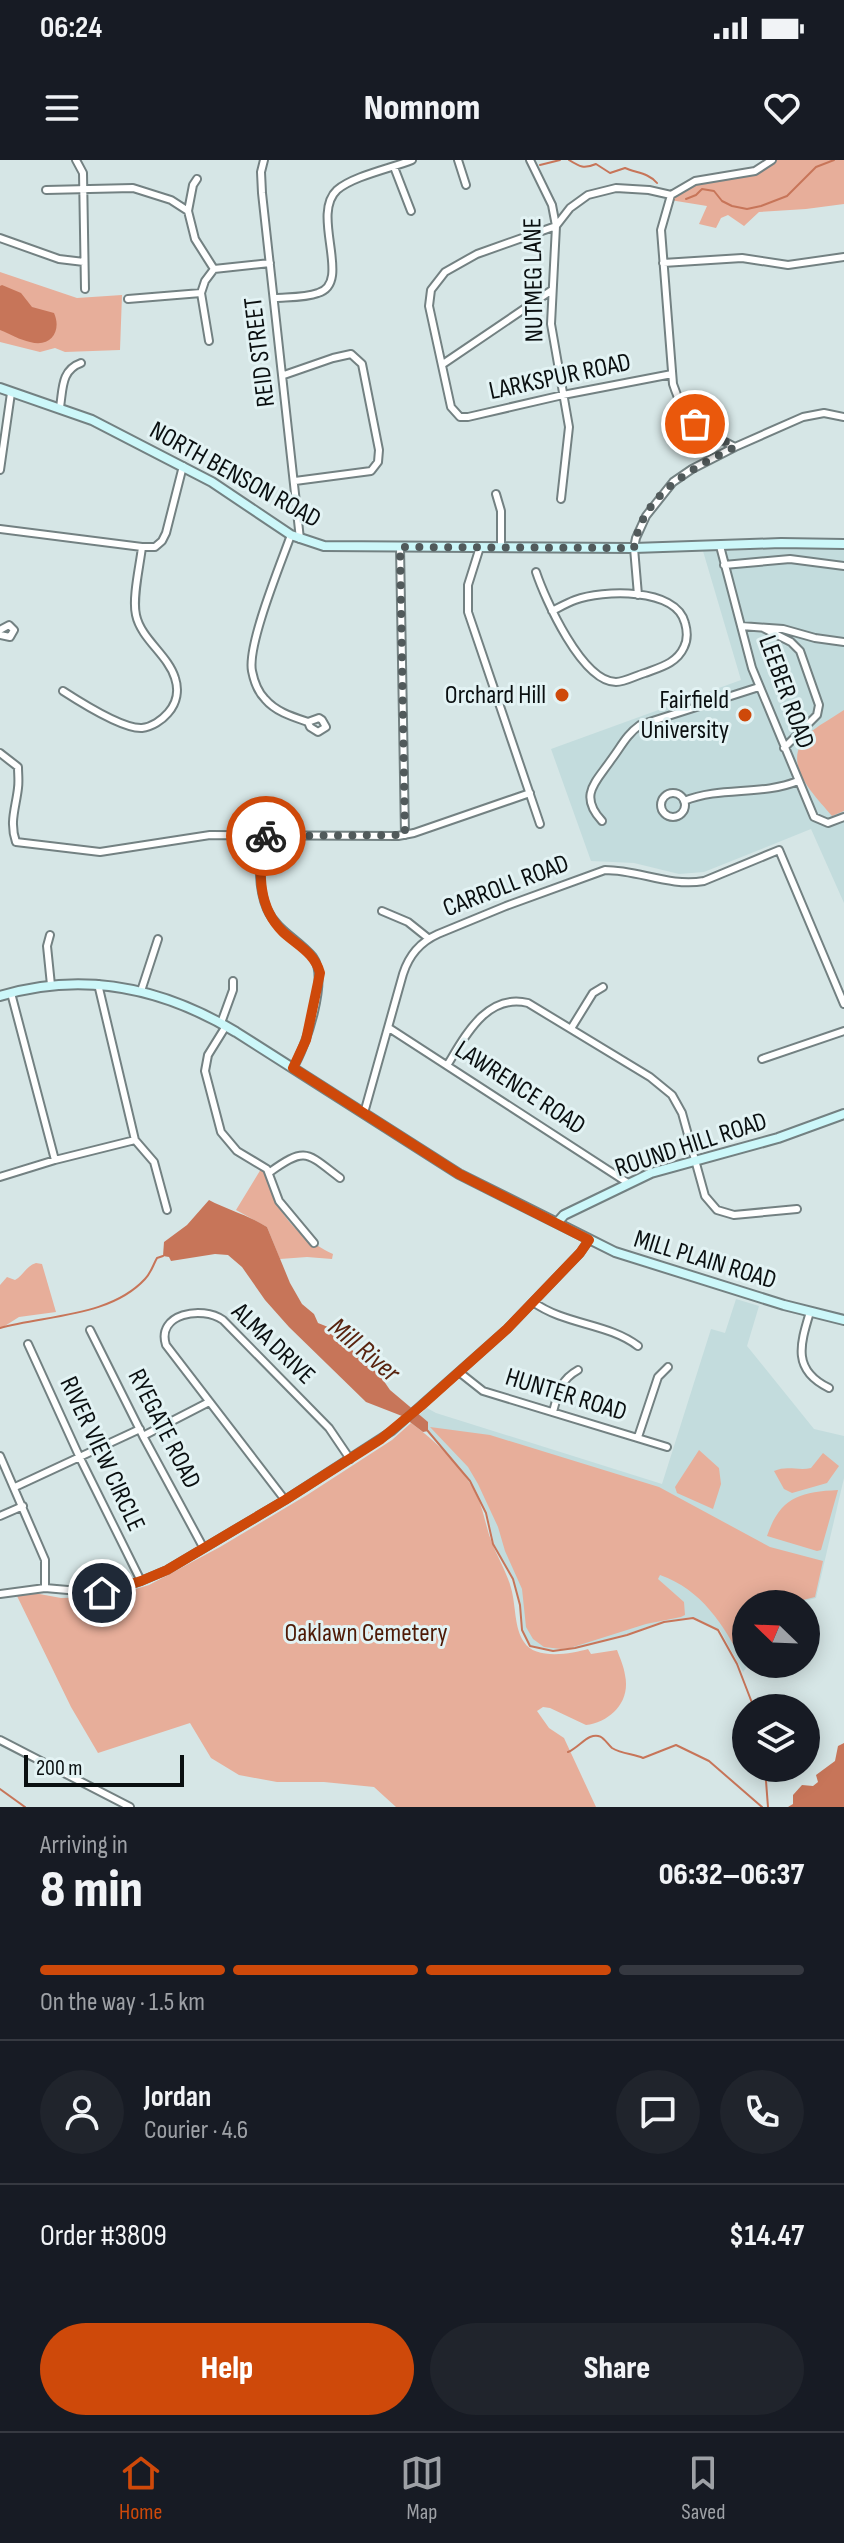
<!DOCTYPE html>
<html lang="en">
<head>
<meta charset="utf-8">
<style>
  body { margin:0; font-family:"Sofia Sans Condensed",sans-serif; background:#20242c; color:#f1f3f6; height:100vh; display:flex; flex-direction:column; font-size:30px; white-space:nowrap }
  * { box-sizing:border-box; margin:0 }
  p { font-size:26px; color:#9ea1a6 }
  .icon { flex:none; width:44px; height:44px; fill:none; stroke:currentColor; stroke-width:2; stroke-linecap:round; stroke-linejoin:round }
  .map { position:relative; height:1647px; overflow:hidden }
  .side { display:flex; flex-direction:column; background:#171b24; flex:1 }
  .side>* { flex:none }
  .needle { width:52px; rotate:293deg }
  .buttons { position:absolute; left:732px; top:1430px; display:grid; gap:16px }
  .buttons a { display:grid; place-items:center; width:88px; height:88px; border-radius:50%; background:#171b24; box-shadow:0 4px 20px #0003; font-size:40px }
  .scale { position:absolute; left:24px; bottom:20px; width:160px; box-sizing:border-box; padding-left:8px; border:4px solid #0a0f10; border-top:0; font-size:22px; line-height:28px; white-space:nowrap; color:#0a0f10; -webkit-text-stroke:6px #e3f3f4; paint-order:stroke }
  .pin { position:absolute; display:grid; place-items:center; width:68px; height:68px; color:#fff; margin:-34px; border:4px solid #fff; border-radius:50%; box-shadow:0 2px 8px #0007 }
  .courier { position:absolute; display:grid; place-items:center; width:80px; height:80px; margin:-40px; border:6px solid #ce490a; border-radius:50%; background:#fff; color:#222; box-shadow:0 2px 10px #0007 }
  .summary em { font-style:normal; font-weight:800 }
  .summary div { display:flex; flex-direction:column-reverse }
  .summary { display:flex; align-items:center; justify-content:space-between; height:136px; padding:0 40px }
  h1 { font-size:52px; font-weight:800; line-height:60px }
  .bar { display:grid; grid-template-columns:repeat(4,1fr); gap:12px 8px; align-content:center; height:96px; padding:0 40px }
  .bar i { height:10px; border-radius:6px; background:#363941 }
  .bar .active { background:#ce490a }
  .bar p { grid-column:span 4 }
  .line { display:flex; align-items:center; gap:20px; padding:0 40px; border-top:2px solid #363941 }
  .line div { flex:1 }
  .round { display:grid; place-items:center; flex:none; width:84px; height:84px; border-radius:42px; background:#20242c }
  .action { display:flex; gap:16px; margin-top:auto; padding:16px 40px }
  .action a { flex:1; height:92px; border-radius:48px; background:#ce490a; color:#fff; font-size:32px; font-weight:800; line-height:92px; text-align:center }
  .action a+a { background:#20242c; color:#f1f3f6 }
  .status { display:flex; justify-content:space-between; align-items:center; height:56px; padding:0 40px; background:#171b24; direction:ltr }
  .status svg { height:22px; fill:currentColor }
  header { display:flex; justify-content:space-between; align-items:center; height:104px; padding:0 40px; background:#171b24; font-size:36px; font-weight:800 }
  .tab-bar { display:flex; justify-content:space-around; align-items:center; height:112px; border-top:2px solid #363941; background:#171b24; font-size:22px; color:#9ea1a6 }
  .tab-bar a { display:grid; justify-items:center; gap:4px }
  .tab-bar .active { color:#ce490a }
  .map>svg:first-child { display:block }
  .built { fill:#c3dcdd }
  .green { fill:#e7ae9a }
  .water { fill:#c77559 }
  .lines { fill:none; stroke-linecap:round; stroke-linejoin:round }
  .stream { stroke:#c77559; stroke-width:2 }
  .minor-casing { stroke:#738182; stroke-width:10 }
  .secondary-casing { stroke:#738182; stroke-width:12 }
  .minor { stroke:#fff; stroke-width:6 }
  .secondary { stroke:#ccf7f9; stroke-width:8 }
  .done { stroke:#515a5b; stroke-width:8; stroke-dasharray:0 14.4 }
  .route { stroke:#ce490a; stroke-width:10 }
  .poi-dot { fill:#ce490a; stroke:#e3f3f4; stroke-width:3 }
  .labels { text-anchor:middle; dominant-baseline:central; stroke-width:6; stroke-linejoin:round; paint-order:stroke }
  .street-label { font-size:26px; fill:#0a0f10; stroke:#e3f3f4 }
  .poi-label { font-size:26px; fill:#0a0f10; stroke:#e3f3f4; text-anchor:end }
  .park-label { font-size:26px; fill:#4e1a06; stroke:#e3f3f4 }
  .water-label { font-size:28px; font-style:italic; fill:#592410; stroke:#e3f3f4 }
</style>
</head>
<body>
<div class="status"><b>06:24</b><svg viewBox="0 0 49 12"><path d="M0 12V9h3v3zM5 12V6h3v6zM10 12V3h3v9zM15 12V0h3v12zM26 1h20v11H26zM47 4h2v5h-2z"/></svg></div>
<header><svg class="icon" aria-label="menu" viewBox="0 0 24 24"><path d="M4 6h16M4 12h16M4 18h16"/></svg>Nomnom<svg class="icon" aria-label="heart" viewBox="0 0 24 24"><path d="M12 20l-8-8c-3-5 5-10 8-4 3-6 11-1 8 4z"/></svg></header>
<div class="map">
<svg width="844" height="1647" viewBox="0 0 844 1647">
  <rect width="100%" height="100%" fill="#d6e6e6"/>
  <path class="built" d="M844,388V743L811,669L704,712L679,714L634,703L591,701L551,589L741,520L703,391Z
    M736,1139L759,1146L747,1186L814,1269L844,1276V1318L816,1438L792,1444H746V1504H749L743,1512L720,1470L693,1457L664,1461L627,1474L575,1488L553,1490L531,1486L522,1470L520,1445L514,1420L494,1384L487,1352L471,1321L416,1258L427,1248L436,1253L662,1324L711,1169L725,1173Z"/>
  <path class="green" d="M776,0H844V44L806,49L759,52L744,66L728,55L721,58L716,68L699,64L707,46L670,40L673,35L694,24L758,14Z
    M0,112L77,138L122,135L120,190L65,192L55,188L40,192L0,182Z
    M844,550V651L832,656C812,632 777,600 812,571C822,563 834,557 844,550Z
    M261,1009C270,1019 271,1032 277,1043C289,1067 310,1083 333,1094L332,1099L307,1097L280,1099L267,1067L236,1050Z
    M36,1103L42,1104L56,1152L19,1157L0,1169V1125L7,1117L15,1120C23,1116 26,1106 36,1103Z
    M411,1263C434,1279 465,1310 477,1336C484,1351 486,1368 492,1383C498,1398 507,1413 511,1428C516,1445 514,1468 524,1482C535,1500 571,1494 588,1489L591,1494L617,1490C620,1498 624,1507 625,1515C631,1542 610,1562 586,1565L550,1548L543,1547L537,1551L549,1568L564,1578L596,1647H396L374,1627L324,1622H277L239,1615L211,1598L190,1563L98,1593L71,1547L17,1436L34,1433L61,1438L109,1437L149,1425L220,1387L307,1335L392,1280Z
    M430,1267L490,1275L659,1327L770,1387L823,1401L815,1437L787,1444H746V1503L743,1502C723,1464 702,1430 660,1415L658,1419L684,1442L685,1455L681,1457L646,1464L570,1488L561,1489L544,1487L533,1479L526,1467L522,1429L505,1391L498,1367L478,1324L468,1307Z
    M699,1290L719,1308L721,1324L713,1349L677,1333L675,1327Z
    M823,1293L839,1306L827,1323L792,1333L784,1329L774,1311C787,1305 798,1311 811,1308Z
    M838,1330L821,1390L817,1391L767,1376C780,1338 799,1332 838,1330Z"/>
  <path class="water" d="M2,125L21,133L32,147L54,153C62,171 51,188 30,182C20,180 10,174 0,170V126Z
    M209,1040C228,1050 248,1055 267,1067L290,1123L302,1144L314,1154L318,1163L343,1173L354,1193L368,1201L369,1206L379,1214L390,1230L428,1262V1271L423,1272L402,1256L366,1242L289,1167L265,1140L242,1107L228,1095L215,1094L171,1101L169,1097L163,1096L164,1082L187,1065Z
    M844,1583V1647H788L793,1644V1635L802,1625L813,1626L818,1622L816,1615L835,1601L838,1586Z"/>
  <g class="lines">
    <path class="stream" d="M569,0C580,7 584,9 596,4L610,13L625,8C636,13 649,13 657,23
      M540,5L560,0
      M686,39L696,35L702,29L714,31L722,41L732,46L747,49L761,46L787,36L816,7L834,0
      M0,1168C46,1155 110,1157 145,1119C151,1113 153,1105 157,1098L163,1096
      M427,1270L470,1321L486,1353L493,1384L513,1419L520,1445L522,1470L530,1486L553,1491L575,1488L627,1475L664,1462L693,1458L718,1470L737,1504L754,1548
      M568,1592C577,1588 583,1580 590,1577C602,1572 605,1582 612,1588C622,1594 634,1594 643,1598L676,1585L709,1601L762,1647
      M765,1608L768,1647
      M0,1629L25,1647"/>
    <g class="minor-casing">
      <path id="minor" d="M76,0L83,13L85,129
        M264,0L261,12L262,33L300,379
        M458,0L466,25
        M530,0L552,45L556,66L551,164L569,267L561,339
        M394,7L411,51
        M46,30L133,28L171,40L188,51L195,79L214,109
        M671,35L661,70L673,224C685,262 702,270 735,287
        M188,51L193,25L197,19
        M0,78L59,99L84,102
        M663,103L742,98L788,105L844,97
        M214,109L270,103
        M201,133L209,181
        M275,138C288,137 305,138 318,133C353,123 310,55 337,30C353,16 392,8 412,0
        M128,139L201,133L205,121L214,109
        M443,204L552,130
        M672,214L563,235L468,257H460L451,247L429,146L431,130L445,112L477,94L556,66L570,48L588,35L616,28L649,30L671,35L695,21L755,11L772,0
        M284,215L333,198L351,194L362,204L379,290L378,302L371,311L295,321
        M60,247C63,229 61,210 81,203
        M0,310L11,233
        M496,334L501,351V387
        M0,369L142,387
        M291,375C281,403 247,485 252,511C254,521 258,532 265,539C276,552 293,557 308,562L319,558L322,560L326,567L318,572L310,567L308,562
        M720,386L752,508L814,657L828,663L844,657
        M400,387L405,675
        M480,387L468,425V452L540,664
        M724,405L790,399L844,406
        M536,412C545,439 582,522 616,522C625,522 637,515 645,513C661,507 677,503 684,487C688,479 687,470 685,463C676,427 602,430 575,440C567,443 560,447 552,451
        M638,435L634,388L636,378L646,356L673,322L692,309L735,287L803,257L824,253L844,257
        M741,466L783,469L815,478L844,482
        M763,468L791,482L800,491L819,545L817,555L784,588
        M0,470L9,465L14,470L10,477L0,475
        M63,531C80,542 123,569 142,568C152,567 162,560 168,553C177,543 179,530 175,518C168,495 141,479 136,455C132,438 140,405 142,387H155L162,381L166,373L183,306
        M0,593L18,607C18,614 19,621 18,628C16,647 9,662 16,682L100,692L210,675L398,676L414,673L530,633
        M661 645a12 12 0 1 1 24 0a12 12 0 1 1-24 0Z
        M684,641C721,626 761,636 798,621
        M602,661C578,635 596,622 611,600C621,587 626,575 640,565L759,527
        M262,676C260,700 257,726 267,749C277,771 298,779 313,797C329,818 306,887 293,908
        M382,751L408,762L428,778
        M50,775L47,786L51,825
        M98,824L135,980L154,1002L167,1050
        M141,831L158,779
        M11,833L55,1000
        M221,863L233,830V821
        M226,866L208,895L205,911L221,972L237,991L267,1009L279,1041L314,1083
        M572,867L593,833L603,827
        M389,868L628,1023
        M762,899L844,871
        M448,904C465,876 487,833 528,843L650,917L672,935L682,953L705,1036L717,1050L734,1055L797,1049
        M364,953L403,814C409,795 420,782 438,774L506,746L605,710C639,710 669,727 704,721L779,690L844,844
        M270,1012C306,986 307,993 340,1018
        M0,1017L55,1000L135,980
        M533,1142C565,1165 608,1163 638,1186
        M810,1152C800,1185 792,1210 829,1228
        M90,1170L143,1276L203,1387
        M28,1184L80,1298L141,1421
        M459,1212L483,1231L667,1287
        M553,1252C558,1233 560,1220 578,1210
        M143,1276L209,1242
        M638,1277L658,1217L668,1207
        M0,1296L45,1400V1428
        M15,1327L140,1269
        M285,1340L166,1185C156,1154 202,1145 223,1160L329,1268L350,1299
        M0,1356L23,1346
        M0,1434L45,1428L102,1433L141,1421L167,1410L285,1340L392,1271L507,1169L580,1093L589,1080
        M0,1580L130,1647"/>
    </g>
    <g class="secondary-casing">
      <path id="secondary" d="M0,228L92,260L212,322L291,375L324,386L634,388L781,383L844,384
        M0,836C83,811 163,828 236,872L459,1014L615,1092L784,1145L844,1160
        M557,1063L564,1055L651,1013L778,978L844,954"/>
    </g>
    <use href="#minor" class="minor"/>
    <use href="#secondary" class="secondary"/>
  </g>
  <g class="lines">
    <path class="done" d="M266,676L405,675L400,387L634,388C642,334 691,309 735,287L695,264"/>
    <path class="route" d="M102,1433L141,1421L167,1410L285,1340L381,1279L421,1246L507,1169L580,1093L589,1080L459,1014L293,908L306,880L320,813C315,793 297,785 283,772C256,746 260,709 262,676H266"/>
  </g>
  <g class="poi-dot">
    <circle cx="562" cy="535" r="8"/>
    <circle cx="745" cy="555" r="8"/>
  </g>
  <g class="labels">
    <g class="street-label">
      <text transform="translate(534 120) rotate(-91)">NUTMEG LANE</text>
      <text transform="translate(260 192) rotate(-97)">REID STREET</text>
      <text transform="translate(560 217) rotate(-12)">LARKSPUR ROAD</text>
      <text transform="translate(235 315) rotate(29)">NORTH BENSON ROAD</text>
      <text transform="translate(786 532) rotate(70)">LEEBER ROAD</text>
      <text transform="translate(506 726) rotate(-21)">CARROLL ROAD</text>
      <text transform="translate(520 928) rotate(33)">LAWRENCE ROAD</text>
      <text transform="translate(691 985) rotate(-18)">ROUND HILL ROAD</text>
      <text transform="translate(705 1100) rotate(17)">MILL PLAIN ROAD</text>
      <text transform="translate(273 1184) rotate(44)">ALMA DRIVE</text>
      <text transform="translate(566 1235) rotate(17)">HUNTER ROAD</text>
      <text transform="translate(164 1269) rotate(63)">RYEGATE ROAD</text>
      <text transform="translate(102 1294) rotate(65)">RIVER VIEW CIRCLE</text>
    </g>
    <g class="poi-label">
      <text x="546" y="535">Orchard Hill</text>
      <text x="729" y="540">Fairfield<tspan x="729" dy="30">University</tspan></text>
    </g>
    <g class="park-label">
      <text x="366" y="1473">Oaklawn Cemetery</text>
    </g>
    <g class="water-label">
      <text transform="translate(364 1190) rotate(40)">Mill River</text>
    </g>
  </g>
</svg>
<div class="buttons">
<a><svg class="needle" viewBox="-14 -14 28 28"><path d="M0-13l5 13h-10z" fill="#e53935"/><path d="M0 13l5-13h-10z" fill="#9ea1a6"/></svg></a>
<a><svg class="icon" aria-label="layers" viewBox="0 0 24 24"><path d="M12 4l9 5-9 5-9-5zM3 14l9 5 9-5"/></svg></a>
</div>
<div class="scale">200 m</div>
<div class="pin" style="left:695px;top:264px;background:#ea580c"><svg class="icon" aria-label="bag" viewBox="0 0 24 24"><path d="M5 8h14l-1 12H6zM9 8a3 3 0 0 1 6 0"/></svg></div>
<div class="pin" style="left:102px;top:1433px;background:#1f2937"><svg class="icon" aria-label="home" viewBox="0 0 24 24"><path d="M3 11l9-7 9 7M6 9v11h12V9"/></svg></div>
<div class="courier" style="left:266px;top:676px"><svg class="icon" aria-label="bike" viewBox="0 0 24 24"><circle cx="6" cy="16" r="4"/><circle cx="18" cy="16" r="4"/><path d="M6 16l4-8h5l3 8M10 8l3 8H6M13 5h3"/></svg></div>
</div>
<section class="side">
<div class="summary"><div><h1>8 min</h1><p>Arriving in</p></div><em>06:32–06:37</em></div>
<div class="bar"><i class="active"></i><i class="active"></i><i class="active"></i><i></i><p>On the way · 1.5 km</p></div>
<div class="line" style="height:144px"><a class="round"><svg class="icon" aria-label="person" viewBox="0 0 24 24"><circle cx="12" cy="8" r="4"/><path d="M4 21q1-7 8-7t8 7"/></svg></a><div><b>Jordan</b><p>Courier · 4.6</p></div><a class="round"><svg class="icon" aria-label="chat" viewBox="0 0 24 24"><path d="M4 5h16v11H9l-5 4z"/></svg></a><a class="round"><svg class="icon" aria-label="phone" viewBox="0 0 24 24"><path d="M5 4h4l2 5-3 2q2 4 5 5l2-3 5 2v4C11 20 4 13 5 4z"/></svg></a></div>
<div class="line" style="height:104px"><div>Order #3809</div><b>$14.47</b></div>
<div class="action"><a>Help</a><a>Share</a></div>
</section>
<nav class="tab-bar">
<a class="active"><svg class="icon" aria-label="home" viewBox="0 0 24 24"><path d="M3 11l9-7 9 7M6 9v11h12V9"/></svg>Home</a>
<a><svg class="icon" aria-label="map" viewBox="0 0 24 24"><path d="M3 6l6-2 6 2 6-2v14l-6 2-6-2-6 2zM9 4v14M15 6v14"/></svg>Map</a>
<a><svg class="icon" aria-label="saved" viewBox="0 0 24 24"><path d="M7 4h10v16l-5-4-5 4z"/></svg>Saved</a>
</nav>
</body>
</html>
